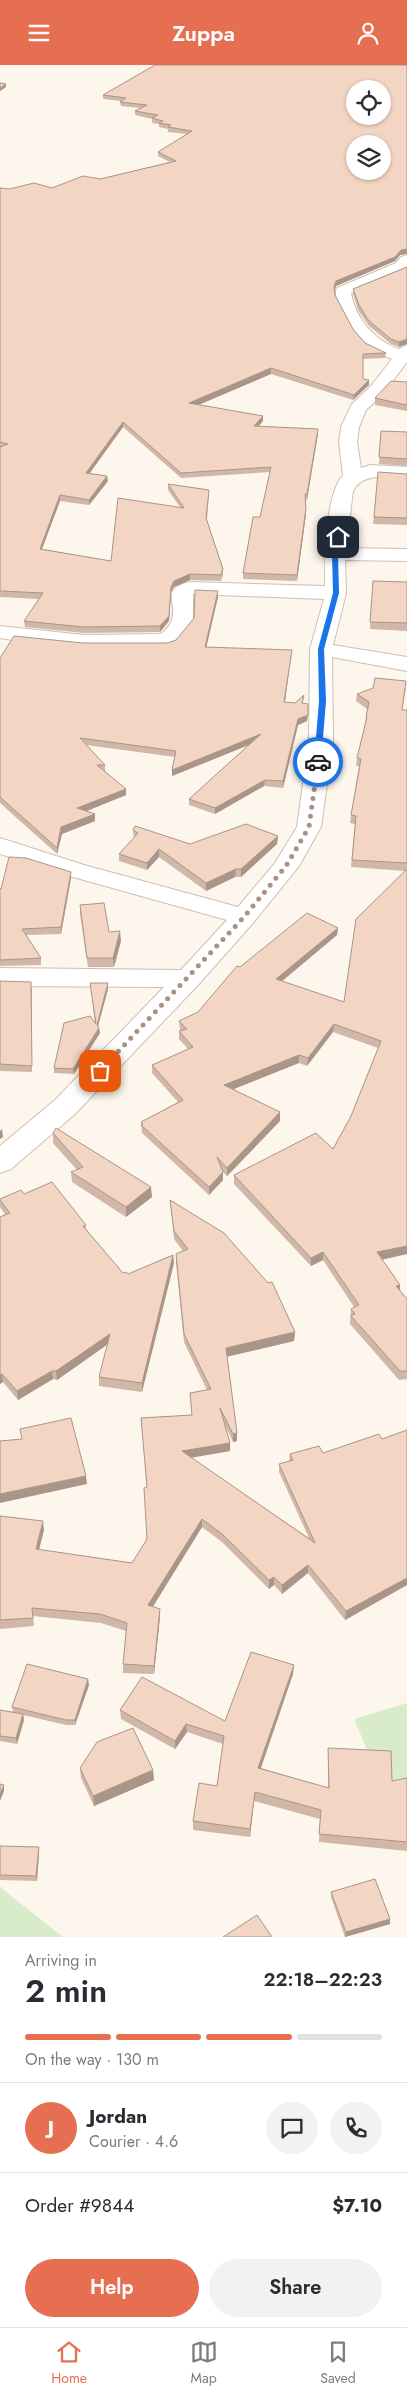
<!DOCTYPE html>
<html lang="en">
<head>
<meta charset="utf-8">
<style>
  body { margin:0; font-family:Jost,sans-serif; background:#f2f2f3; color:#2b2b33; height:100vh; display:flex; flex-direction:column; font-size:19px; white-space:nowrap }
  * { box-sizing:border-box; margin:0 }
  p { font-size:16px; color:#7c7c81 }
  .icon { flex:none; width:28px; height:28px; fill:none; stroke:currentColor; stroke-width:2; stroke-linecap:round; stroke-linejoin:round }
  .map { position:relative; height:1872px; overflow:hidden }
  .side { display:flex; flex-direction:column; background:#fff; flex:1 }
  .side>* { flex:none }
  .buttons { position:absolute; left:346px; top:15px; display:grid; gap:10px }
  .buttons a { display:grid; place-items:center; width:45px; height:45px; border-radius:50%; background:#fff; box-shadow:0 1px 4px #0004; font-size:25px }
  .pin { position:absolute; display:grid; place-items:center; width:42px; height:42px; color:#fff; margin:-21px; border-radius:10px; box-shadow:0 2px 8px #0006 }
  .courier { position:absolute; display:grid; place-items:center; width:50px; height:50px; margin:-25px; border:4px solid #1a73e8; border-radius:50%; background:#fff; color:#222; box-shadow:0 1px 6px #0007 }
  .headline em { font-style:normal; font-weight:600 }
  .headline div { display:flex; flex-direction:column-reverse }
  .headline { display:flex; align-items:center; justify-content:space-between; height:85px; padding:0 25px }
  h1 { font-size:32px; font-weight:600; line-height:38px }
  .bar { display:grid; grid-template-columns:repeat(4,1fr); gap:8px 5px; align-content:center; height:60px; padding:0 25px }
  .bar i { height:6px; border-radius:4px; background:#e1e1e2 }
  .bar .active { background:#e76f51 }
  .bar p { grid-column:span 4 }
  .line { display:flex; align-items:center; gap:12px; padding:0 25px; border-top:1px solid #e1e1e2 }
  .line div { flex:1 }
  .round { display:grid; place-items:center; flex:none; width:52px; height:52px; border-radius:26px; background:#f2f2f3 }
  .primary-button { display:flex; gap:10px; margin-top:auto; padding:10px 25px }
  .primary-button a { flex:1; height:58px; border-radius:30px; background:#e76f51; color:#fff; font-size:20px; font-weight:600; line-height:58px; text-align:center }
  .primary-button a+a { background:#f2f2f3; color:#2b2b33 }
  header { display:flex; justify-content:space-between; align-items:center; height:65px; padding:0 25px; background:#e76f51; color:#fff; font-size:22px; font-weight:600 }
  .tab-bar { display:flex; justify-content:space-around; align-items:center; height:70px; border-top:1px solid #e1e1e2; background:#fff; font-size:14px; color:#7c7c81 }
  .tab-bar a { display:grid; justify-items:center; gap:2px }
  .tab-bar .active { color:#e76f51 }
  .map>svg:first-child { display:block }
  .green { fill:#d8ecc9 }
  .lines { fill:none; stroke-linecap:round; stroke-linejoin:round }
  .minor-casing { stroke:#d1beb0; stroke-width:2 }
  .minor { fill:#fff; fill-rule:evenodd }
  .wall { fill:#d1b7a8 }
  .shaded-wall { fill:#aa9588 }
  .building { fill:#f3d5c3; stroke:#aa9588; fill-rule:evenodd }
  .route { fill:#1a73e8 }
  .done { stroke:#a89285; stroke-width:5; stroke-dasharray:0 9 }
</style>
</head>
<body>
<header><svg class="icon" aria-label="menu" viewBox="0 0 24 24"><path d="M4 6h16M4 12h16M4 18h16"/></svg>Zuppa<svg class="icon" aria-label="person" viewBox="0 0 24 24"><circle cx="12" cy="8" r="4"/><path d="M4 21q1-7 8-7t8 7"/></svg></header>
<div class="map">
<svg width="407" height="1872" viewBox="0 0 407 1872">
  <rect width="100%" height="100%" fill="#fdf6ec"/>
  <path class="green" d="M407,1638V1778L354,1654Z
    M0,1822L63,1872H0Z"/>
  <g class="lines">
    <g class="minor-casing">
      <path id="minor" d="M407,190V205L351,228C355,253 375,276 399,284L407,280V297L383,329L366,345L359,362L357,377L361,403L370,400L407,402V414C387,413 364,406 353,426L346,483L407,484V496L345,495L346,528L333,580L407,592V606L332,592L333,676L321,762L299,801L253,858L198,920L75,1049L11,1104L0,1108V1081L55,1035L164,922L0,921V903L181,905L227,855L66,810L0,789V773L84,800L238,842L275,798L297,762L309,676L310,584L324,534L193,529V558L175,580L167,582C111,585 56,583 0,573V561L84,570L161,569C164,566 170,561 171,557C179,538 159,524 190,517L325,521C325,494 325,430 343,410L339,377L341,362L352,339L371,321L392,294C382,290 371,286 363,279C354,270 330,233 337,223L396,198L401,192Z"/>
    </g>
    <use href="#minor" class="minor"/>
  </g>
  <path class="wall" d="M155,0L400,190L395,196L336,221L335,226V230L353,264L365,278L386,288L385,293L363,294V314L369,320L353,335L271,309L198,340L263,351V356L259,361L318,364L307,435H305L306,449L297,516L243,514V508L260,452L270,407L181,413L123,362L90,408L108,416L89,440L60,436L42,484L111,496L180,442L168,425V419L209,430L207,455L223,504V510L221,516L190,515L174,522L171,527L169,556L160,567L84,568L25,562L24,556L39,534L0,532V123L9,124L52,123L100,114L170,97L158,91V87L187,69L168,67V64L159,62V59L152,58V54L135,50V46L140,43L121,41L120,37L121,36L103,34V30Z
    M407,202L399,282L391,279L369,261L358,245L353,229V224Z
    M407,317V346L375,340V333Z
    M381,366L407,367V401L379,399Z
    M378,407L407,409V460L373,459Z
    M373,516L407,517V566L370,564Z
    M218,532L206,582L291,591L285,637L295,638L304,630L303,638L307,656L298,660L283,723L264,721L215,749L189,740V734L249,680L172,711V705L175,692L86,680L105,700V706L126,730L86,746L95,756L62,769L57,789L0,738V593L83,578H167L176,575Z
    M406,623L402,645H407V1189L382,1194L400,1220V1225L407,1234V1314L399,1315L350,1259L351,1244L354,1242L323,1195L311,1201L234,1119V1110L333,1084L351,1051L378,983L333,967L307,1001L299,998L233,1024L280,1047V1056L227,1111L223,1107V1115L209,1130L142,1068L141,1057L178,1037L152,1008V1000L188,984L179,974V966H181L180,964L179,956L198,947L240,902L338,863L337,870L282,916L344,937L405,806L351,802L355,759L350,758L351,750L359,701H356L357,693L365,660L367,644L356,636L357,629Z
    M133,765L190,779L278,771L277,779L241,812H235L206,826L159,792L147,805L119,796V789L134,773Z
    M71,807V813L61,869L26,870L41,893V900L0,901V823L1,824Z
    M80,840L109,867L121,876L114,902H88L80,849Z
    M0,916L32,923V1007L0,1006Z
    M90,918L108,924L98,961L99,963L100,968L74,1009L54,1008V1003L95,958Z
    M53,1068L152,1132L126,1152L72,1117L71,1107L77,1105L53,1078Z
    M24,1129L86,1160V1164L123,1208L128,1209L173,1190L174,1198L142,1327L99,1321V1312L108,1279L57,1315L53,1314L18,1335L3,1317L0,1319V1152L5,1149L0,1142V1134Z
    M170,1135L295,1267L294,1276L227,1291L237,1368V1376L233,1377L226,1362L230,1386L191,1393L309,1473L279,1407V1399L289,1396L290,1389L323,1388L382,1374L407,1365V1520L345,1555L308,1508L282,1529L274,1520L269,1524L222,1477L202,1462L153,1541L160,1552L154,1609L123,1608V1599L126,1566L101,1558L33,1551L34,1561L0,1564V1451L44,1465L39,1485L132,1498L147,1474V1422L141,1353L192,1350L190,1328L207,1325L184,1277L176,1197V1189L183,1186L174,1174Z
    M293,1609L261,1703L328,1723V1683L392,1716L407,1713V1786L319,1777L320,1754L254,1736L250,1772L193,1765V1756L217,1721L223,1679L187,1667L175,1684L121,1654L120,1645L225,1656Z
    M89,1620L75,1660H66L23,1650L24,1655L17,1679L0,1676V1645L13,1647L12,1642Z
    M80,1703L153,1705L154,1715L94,1741L81,1713Z
    M0,1781L39,1788L37,1816L0,1815Z
    M331,1827L390,1859L345,1872L331,1832Z"/>
  <path class="shaded-wall" d="M6,19V22L0,26V23Z
    M407,184V189L400,190L395,196L336,221L334,227V222L336,216L401,185Z
    M407,274V279L399,282V277Z
    M271,303V309L189,344V338Z
    M369,315V320L353,335L354,330Z
    M263,351V356L254,366V361Z
    M123,357V362L86,413V408Z
    M318,364V369L307,435V429Z
    M107,411L108,416L89,440V435Z
    M60,430V436L40,489V484Z
    M306,443V449L297,516V510Z
    M190,509V515L174,522L171,527L169,556L160,567V561L171,522L174,516Z
    M218,526V532L205,588V582Z
    M292,585L291,591L284,643V637Z
    M308,650L307,656L298,660L283,723V716L298,654Z
    M261,669V675L172,711V705Z
    M265,715L264,721L215,749V743Z
    M126,724V730L77,750V743Z
    M95,749V756L62,769L57,789V783L61,762Z
    M278,771L277,779L241,812V804Z
    M159,784V792L147,805V798Z
    M236,804L235,812L206,826V818Z
    M71,807V813L61,869V862Z
    M338,863L337,870L275,922L276,914Z
    M120,866L121,876L114,902L113,893Z
    M108,918V924L97,965V960Z
    M334,959L333,967L307,1001L308,993Z
    M99,963L100,968L74,1009L73,1004Z
    M299,990V998L224,1028V1020Z
    M280,1047V1056L227,1111V1103Z
    M2,1064L3,1072L0,1074V1066Z
    M223,1107V1115L209,1130V1122Z
    M151,1122L152,1132L126,1152V1142Z
    M407,1181V1189L377,1196V1187Z
    M323,1187V1195L311,1201V1193Z
    M173,1190L174,1198L142,1327V1318Z
    M400,1220L399,1228L396,1221Z
    M295,1267L294,1276L226,1292V1283Z
    M110,1269L111,1277L57,1315L56,1306Z
    M52,1306L53,1314L18,1335L17,1326Z
    M2,1309L3,1317L0,1319V1310Z
    M237,1368V1376L233,1377V1369Z
    M230,1378V1386L182,1394V1386Z
    M86,1411L87,1419L0,1438V1429Z
    M202,1454V1462L149,1548L148,1540Z
    M43,1456L44,1465L37,1492L36,1484Z
    M308,1500V1508L282,1529V1520Z
    M274,1512V1520L269,1524V1515Z
    M407,1513V1520L345,1555L346,1546Z
    M160,1544V1552L154,1609V1601Z
    M294,1600L293,1609L258,1711V1703Z
    M88,1614L89,1620L75,1660V1655Z
    M23,1649L24,1655L17,1679L16,1673Z
    M186,1659L187,1667L175,1684V1676Z
    M153,1705L154,1715L94,1741L93,1731Z
    M4,1720V1726L0,1736V1729Z
    M255,1727L250,1772V1764Z
    M39,1782V1788L37,1816L36,1811Z
    M390,1854V1859L345,1872L346,1867Z"/>
  <path class="building" d="M155,0H407V184L401,185L395,192L336,216L334,222L335,230L353,264L365,278L386,288L363,289V314L369,315L354,330L271,303L189,338L263,351L254,361L318,364L307,429H305L306,443L297,510L243,508L253,452H260L271,402L181,408L123,357L86,408L107,411L89,435L60,430L40,484L111,496L118,433L184,443L168,419L209,425L206,453L223,504L221,510L190,509L174,516L171,522L169,551L160,561L84,562L24,556L43,528L0,526V382L8,379L0,377V123L9,124L34,118L52,123L83,111L100,114L176,96L158,87L192,66L168,62L171,60L159,58L163,56L152,53L158,50L135,46L147,40L120,37L126,33L103,30ZM355,24H382V51H355ZM355,79H382V106H355Z
    M0,18L6,19L0,23Z
    M407,202V274L399,277L391,274L369,256L359,240L353,224Z
    M391,316L407,317V340L375,333Z
    M381,366L407,367V394L379,392Z
    M378,407L407,409V453L374,452Z
    M373,516L407,517V558L370,557Z
    M195,525L218,526L205,582L292,585L284,637L295,638L304,630L302,638L308,639V650L298,654L283,716L265,715L215,743L189,734L261,669L172,705L176,686L80,673L105,700H97L126,724L77,743L95,749L61,762L57,783L0,732V593L14,571L83,578H167L176,575L194,553Z
    M375,613L406,616L402,645H407V798L352,795L356,751L351,750L361,694L357,693L367,652H366L369,637L357,629L373,623Z
    M246,759L278,771L241,804H236L206,818L159,784L147,798L119,789L138,768L133,765L135,761L190,779Z
    M9,792L26,793L71,807L61,862L22,864L41,893L0,895V823L1,824Z
    M407,804V1181L377,1187L400,1220L396,1221L407,1234V1306H400L351,1251L355,1249L351,1244L359,1240L323,1187L311,1193L234,1110L316,1068L333,1084L351,1051L381,976L334,959L308,993L299,990L224,1020L280,1047L227,1103L217,1092L223,1107L209,1122L141,1060L143,1059L141,1057L183,1035L152,1000L193,982L179,966L187,964L179,956L198,947L237,901L240,902L307,848L338,863L276,914L344,937L356,854Z
    M104,838L109,867L120,866L113,893H87L80,840Z
    M0,916L31,917L32,1001L0,999Z
    M90,918H108L97,960L99,963L73,1004L54,1003L64,958L90,951L96,959Z
    M56,1063L151,1122L126,1142L71,1107L83,1102L53,1068Z
    M52,1117L86,1160L83,1161L123,1208L126,1207L128,1209L173,1190L142,1318L99,1312L110,1269L56,1306H52L17,1326L2,1309L0,1310V1152L10,1148L0,1135V1134L21,1125L24,1129Z
    M170,1135L224,1168L268,1218L272,1217L295,1267L226,1283L237,1368L233,1369L220,1343L230,1378L182,1386L315,1478L279,1399L293,1395L290,1389L319,1381L323,1388L379,1369L382,1374L407,1365V1513L346,1546L308,1500L282,1520L274,1512L269,1515L222,1469L202,1454L148,1540L160,1544L154,1601L123,1599L127,1558L100,1549L32,1543L33,1553L0,1555V1451L43,1456L36,1484L132,1498L147,1474L144,1423L147,1422L141,1353L192,1350L190,1328L211,1324L184,1269L176,1189L188,1184L174,1166Z
    M71,1353L86,1411L0,1429V1376L22,1374L20,1364Z
    M251,1587L294,1600L258,1703L329,1723L328,1683L391,1686L392,1716L407,1713V1777L319,1769L321,1745L255,1727L250,1764L193,1756L199,1718L217,1721L224,1671L186,1659L175,1676L120,1645L142,1612L225,1656Z
    M27,1599L88,1614L75,1655H66L12,1642Z
    M0,1645L23,1649L16,1673L0,1671Z
    M133,1663L153,1705L93,1731L80,1703L97,1677Z
    M0,1719L4,1720L0,1729Z
    M0,1781L39,1782L36,1811L0,1810Z
    M375,1814L390,1854L346,1867L331,1827Z
    M257,1850L272,1872H223Z"/>
  <path class="route" d="M338,470L340,472L338,489L339,528L324,584L326,636L321,697L318,699L314,697L319,636L318,584L333,528L332,489L335,472Z"/>
  <g class="lines">
    <path class="done" d="M100,1006L244,852L286,801L309,762L318,697"/>
  </g>
</svg>
<div class="buttons">
<a><svg class="icon" aria-label="locate" viewBox="0 0 24 24"><circle cx="12" cy="12" r="6"/><path d="M12 2v4M12 18v4M2 12h4M18 12h4"/></svg></a>
<a><svg class="icon" aria-label="layers" viewBox="0 0 24 24"><path d="M12 4l9 5-9 5-9-5zM3 14l9 5 9-5"/></svg></a>
</div>
<div class="pin" style="left:100px;top:1006px;background:#ea580c"><svg class="icon" aria-label="bag" viewBox="0 0 24 24"><path d="M5 8h14l-1 12H6zM9 8a3 3 0 0 1 6 0"/></svg></div>
<div class="pin" style="left:338px;top:472px;background:#1f2937"><svg class="icon" aria-label="home" viewBox="0 0 24 24"><path d="M3 11l9-7 9 7M6 9v11h12V9"/></svg></div>
<div class="courier" style="left:318px;top:697px"><svg class="icon" aria-label="car" viewBox="0 0 24 24"><path d="M5 17H2v-5l4-1 3-4h7l3 4 3 1v5h-3M9 17h6M6 11h13"/><circle cx="7" cy="17" r="2"/><circle cx="17" cy="17" r="2"/></svg></div>
</div>
<section class="side">
<div class="headline"><div><h1>2 min</h1><p>Arriving in</p></div><em>22:18–22:23</em></div>
<div class="bar"><i class="active"></i><i class="active"></i><i class="active"></i><i></i><p>On the way · 130 m</p></div>
<div class="line" style="height:90px"><b class="round" style="background:#e76f51;color:#fff">J</b><div><b>Jordan</b><p>Courier · 4.6</p></div><a class="round"><svg class="icon" aria-label="chat" viewBox="0 0 24 24"><path d="M4 5h16v11H9l-5 4z"/></svg></a><a class="round"><svg class="icon" aria-label="phone" viewBox="0 0 24 24"><path d="M5 4h4l2 5-3 2q2 4 5 5l2-3 5 2v4C11 20 4 13 5 4z"/></svg></a></div>
<div class="line" style="height:65px"><div>Order #9844</div><b>$7.10</b></div>
<div class="primary-button"><a>Help</a><a>Share</a></div>
</section>
<nav class="tab-bar">
<a class="active"><svg class="icon" aria-label="home" viewBox="0 0 24 24"><path d="M3 11l9-7 9 7M6 9v11h12V9"/></svg>Home</a>
<a><svg class="icon" aria-label="map" viewBox="0 0 24 24"><path d="M3 6l6-2 6 2 6-2v14l-6 2-6-2-6 2zM9 4v14M15 6v14"/></svg>Map</a>
<a><svg class="icon" aria-label="saved" viewBox="0 0 24 24"><path d="M7 4h10v16l-5-4-5 4z"/></svg>Saved</a>
</nav>
</body>
</html>
